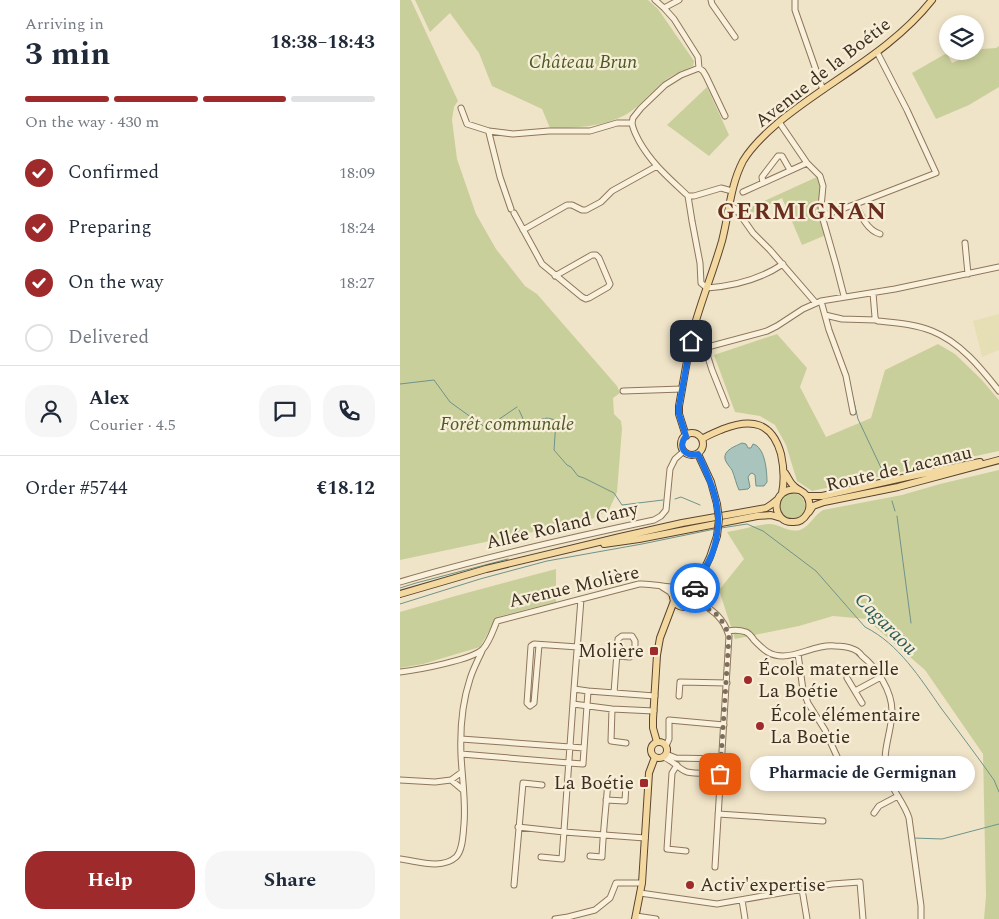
<!DOCTYPE html>
<html lang="en">
<head>
<meta charset="utf-8">
<style>
  body { margin:0; font-family:Spectral,serif; background:#f6f6f7; color:#1f2937; height:100vh; display:flex; flex-direction:column; font-size:19px; white-space:nowrap }
  * { box-sizing:border-box; margin:0 }
  p { font-size:16px; color:#747a83 }
  .icon { flex:none; width:28px; height:28px; fill:none; stroke:currentColor; stroke-width:2; stroke-linecap:round; stroke-linejoin:round }
  .map { position:relative; flex:1; overflow:hidden }
  .panel { display:flex; flex-direction:column; background:#fff; width:400px }
  .panel>* { flex:none }
  .fabs { position:absolute; left:539px; top:15px; display:grid; gap:10px }
  .fabs a { display:grid; place-items:center; width:45px; height:45px; border-radius:50%; background:#fff; box-shadow:0 2px 8px #0003; font-size:25px }
  .pin { position:absolute; display:grid; place-items:center; width:42px; height:42px; color:#fff; margin:-21px; border-radius:10px; box-shadow:0 2px 8px #0006 }
  .courier { position:absolute; display:grid; place-items:center; width:50px; height:50px; margin:-25px; border:4px solid #1a73e8; border-radius:50%; background:#fff; color:#222; box-shadow:0 1px 6px #0007 }
  .bubble { position:absolute; height:35px; border-radius:18px; background:#fff; box-shadow:0 2px 8px #0003; font-size:16px; font-weight:700; line-height:35px; text-align:center }
  .summary em { font-style:normal; font-weight:700 }
  .summary div { display:flex; flex-direction:column-reverse }
  .summary { display:flex; align-items:center; justify-content:space-between; height:85px; padding:0 25px }
  h1 { font-size:32px; font-weight:700; line-height:38px }
  .bar { display:grid; grid-template-columns:repeat(4,1fr); gap:8px 5px; align-content:center; height:60px; padding:0 25px }
  .bar i { height:6px; border-radius:4px; background:#e0e1e3 }
  .bar .on { background:#9e2a2b }
  .bar p { grid-column:span 4 }
  .line { display:flex; align-items:center; gap:12px; padding:0 25px; border-top:1px solid #e0e1e3 }
  .line div { flex:1 }
  .round { display:grid; place-items:center; flex:none; width:52px; height:52px; border-radius:20px; background:#f6f6f7 }
  ol { padding:0 25px; list-style:none }
  li { display:flex; align-items:center; gap:15px; height:55px }
  li p { margin-inline-start:auto }
  li .icon { padding:5px; border-radius:50%; background:#9e2a2b; color:#fff; stroke-width:4 }
  li:last-child { color:#747a83 }
  li i { width:28px; height:28px; border:2px solid #e0e1e3; border-radius:50% }
  .primary-button { display:flex; gap:10px; margin-top:auto; padding:10px 25px }
  .primary-button a { flex:1; height:58px; border-radius:20px; background:#9e2a2b; color:#fff; font-size:20px; font-weight:700; line-height:58px; text-align:center }
  .primary-button a+a { background:#f6f6f7; color:#1f2937 }
  main { display:flex; flex:1; min-height:0 }
  .map>svg:first-child { display:block }
  .farmland { fill:#e6deb5 }
  .green { fill:#c9cf9b }
  .water { fill:#a9c4bc; stroke:#6f938a }
  .lines { fill:none; stroke-linecap:round; stroke-linejoin:round }
  .stream { stroke:#6f938a; stroke-width:1 }
  .minor-casing { stroke:#8d765c; stroke-width:7 }
  .major-casing { stroke:#5b4430; stroke-width:8 }
  .minor { stroke:#faf1dc; stroke-width:5 }
  .major { stroke:#f3d9a0; stroke-width:6 }
  .major-bridge-casing { stroke:#5b4430; stroke-width:8; stroke-linecap:butt }
  .major-bridge { stroke:#f3d9a0; stroke-width:6 }
  .done { stroke:#7c6e5b; stroke-width:5; stroke-dasharray:0 9 }
  .route { stroke:#1a73e8; stroke-width:6 }
  .poi-dot { fill:#9e2a2b; stroke:#f7eed8; stroke-width:2 }
  .labels { text-anchor:middle; dominant-baseline:central; stroke-width:4.5; stroke-linejoin:round; paint-order:stroke }
  .park-label { font-size:19px; font-style:italic; fill:#4d5a26; stroke:#f7eed8 }
  .street-label { font-size:19px; fill:#3d2e20; stroke:#f7eed8 }
  .poi-label { font-size:19px; fill:#3d2e20; stroke:#f7eed8; text-anchor:start }
  .water-label { font-size:20px; font-style:italic; fill:#2f5d5a; stroke:#f7eed8 }
  .district-label { font-size:24px; font-weight:bold; letter-spacing:1px; fill:#6b2e1e; stroke:#f7eed8 }
</style>
</head>
<body>
<main>
<section class="panel">
<div class="summary"><div><h1>3 min</h1><p>Arriving in</p></div><em>18:38–18:43</em></div>
<div class="bar"><i class="on"></i><i class="on"></i><i class="on"></i><i></i><p>On the way · 430 m</p></div>
<ol>
<li><svg class="icon" aria-label="check" viewBox="0 0 24 24"><path d="M5 12l5 5 9-10"/></svg>Confirmed<p>18:09</p></li>
<li><svg class="icon" aria-label="check" viewBox="0 0 24 24"><path d="M5 12l5 5 9-10"/></svg>Preparing<p>18:24</p></li>
<li><svg class="icon" aria-label="check" viewBox="0 0 24 24"><path d="M5 12l5 5 9-10"/></svg>On the way<p>18:27</p></li>
<li><i></i>Delivered</li>
</ol>
<div class="line" style="height:90px"><a class="round"><svg class="icon" aria-label="person" viewBox="0 0 24 24"><circle cx="12" cy="8" r="4"/><path d="M4 21q1-7 8-7t8 7"/></svg></a><div><b>Alex</b><p>Courier · 4.5</p></div><a class="round"><svg class="icon" aria-label="chat" viewBox="0 0 24 24"><path d="M4 5h16v11H9l-5 4z"/></svg></a><a class="round"><svg class="icon" aria-label="phone" viewBox="0 0 24 24"><path d="M5 4h4l2 5-3 2q2 4 5 5l2-3 5 2v4C11 20 4 13 5 4z"/></svg></a></div>
<div class="line" style="height:65px"><div>Order #5744</div><b>€18.12</b></div>
<div class="primary-button"><a>Help</a><a>Share</a></div>
</section>
<div class="map">
<svg width="599" height="919" viewBox="0 0 599 919">
  <rect width="100%" height="100%" fill="#f0e4c8"/>
  <path class="farmland" d="M599,314V350L582,357L573,321Z"/>
  <path class="green" d="M0,0H11L58,101L54,107L52,120L57,159L76,214L96,249L125,286L137,294L217,386L220,393L213,398L214,414L221,421L222,429L217,492L209,510L190,520L0,560Z
    M15,0H248L258,9L294,61L293,66C283,71 270,75 262,83C250,93 240,106 227,114C204,127 176,128 150,128L142,109L92,86L79,53L50,13L30,32Z
    M599,46V87L569,105L536,119L512,73L547,53L552,63L582,49L596,48Z
    M307,87L329,135L309,156L267,125Z
    M419,176L421,181L420,204L426,235L402,245L382,198L344,217L340,212Z
    M377,334L407,368L400,387L426,437L471,418L485,370L538,344L555,354L581,379L599,400V451L412,491L397,481L386,445L375,425L360,416L335,412L314,355Z
    M599,470V919H584L586,896L583,754L525,670L466,619L433,616L399,626L335,639L319,590L344,559L327,532C341,530 356,525 369,524C380,524 388,533 400,530C410,526 414,515 423,510L502,495L540,484Z
    M379 506a13 13 0 1 1 26 0a13 13 0 1 1-26 0Z
    M156,569V602L97,617L80,647L23,664L0,668V612L59,595Z
    M413,759L424,778L404,790L393,771Z"/>
  <path class="water" d="M342,443L346,444L348,448H351L353,444C365,447 367,471 367,482L364,486H356L355,475L352,473L350,474L348,477L350,487L348,489L339,490C336,484 335,477 332,470C330,467 326,463 325,459C323,450 336,446 342,443Z"/>
  <g class="lines">
    <path class="stream" d="M0,384L34,380L50,402L86,428L117,407
      M453,398L458,419L483,472
      M119,410L125,423L147,418L156,420L154,450L167,465L171,467L178,476L184,478L214,493L222,505L263,500
      M275,499L281,497L300,505
      M492,501L495,511
      M497,516L511,623
      M321,528L347,524L363,531L416,571L465,627C499,644 520,678 541,708C559,732 577,756 594,780L599,792
      M0,588L16,583L108,559
      M0,604L80,579L147,561L242,544L315,529
      M513,838L542,839L599,824"/>
    <g class="minor-casing">
      <path id="minor" d="M311,0L312,4L335,37
        M395,0V10L423,90
        M264,8L279,0
        M299,68L303,71L306,76L325,116
        M61,108L67,124L89,131L113,134L149,131H190L217,123H232C233,130 236,135 239,141C252,164 269,178 288,196H294L321,188L332,191
        M379,122L407,163L420,176L423,186L421,207L422,216L436,265L444,296
        M232,123L233,118L241,108L265,85L281,75L299,68L298,57L274,19L264,8L255,0
        M89,131V133L100,177L111,209
        M363,183L362,177L378,156H382L390,170
        M343,192L407,163
        M288,196L292,221L300,263L301,283L307,288C333,286 361,279 383,264
        M456,204C461,216 467,230 480,234
        M329,205L336,209L353,233L370,250L415,302
        M114,213L142,264L182,297L186,299L189,298L208,287L210,284L199,258L196,255H192L155,276
        M422,216L456,204L536,173L507,110L477,52
        M123,230L167,205H172L182,210H186L201,202L212,191L257,166
        M565,243L568,274
        M473,293L475,317L476,320
        M421,301L429,330L446,376L453,412
        M425,315L442,319L476,320L478,321C497,323 515,324 532,331C560,342 581,368 599,391
        M305,348L312,370L326,405
        M289,352L367,331L377,326L403,309L421,301L495,289L599,267
        M223,391L282,389
        M0,582C84,557 169,538 254,520L261,516L266,510L270,469L275,459L284,451
        M262,587L270,592L273,597
        M295,597C302,605 310,608 317,615C322,620 327,629 329,636L315,867
        M328,631C334,630 340,630 346,632C350,634 352,637 354,640C363,649 369,656 383,656C400,656 417,644 435,646C440,646 448,647 453,649C456,650 460,653 462,656C477,668 492,691 492,711C492,731 482,750 486,771C490,788 504,802 509,818L521,906V919
        M139,645L134,703L130,706L127,703L131,646L134,644L178,647
        M398,654L403,690L408,703L425,730L439,761L450,773L467,777L487,773
        M0,672C17,670 72,660 83,649C90,641 93,630 97,621L239,584C253,583 265,588 279,587
        M447,678L462,703
        M174,689L181,599
        M188,691L255,696
        M455,691L481,677
        M214,693L218,639L222,636H232L235,641V652L230,657L217,656
        M279,696L280,682L327,683
        M173,704L212,709L254,711
        M212,709L211,741L226,743
        M61,739L184,748
        M266,746L269,739V720L324,725
        M61,754L169,763L183,764L188,691L174,689L162,859L141,857
        M266,754L276,758L321,759
        M263,757C273,760 278,769 287,772C295,774 312,773 320,774
        M277,765L272,773L267,849L286,851
        M0,780L35,782L51,780L62,772
        M51,780L63,790
        M474,813L479,806L498,796
        M318,814L423,821
        M118,827L164,832L245,838
        M190,856L202,857C203,832 206,807 208,782L226,784L225,801L206,800
        M0,859C17,861 42,870 56,857C63,850 63,834 64,824C66,801 62,778 61,755C60,730 62,703 70,679C73,669 78,660 82,651
        M114,885L123,783L142,785
        M402,889L407,919
        M240,893L317,904L432,884L460,882L463,919
        M342,900L345,919
        M236,916L256,919
        M155,919L168,917
        M167,919L168,917L195,910L210,898L216,883H242"/>
    </g>
    <g class="major-casing">
      <path id="major" d="M281 444a11 11 0 1 1 22 0a11 11 0 1 1-22 0Z
        M286,436L279,414V406C284,379 288,351 295,324C303,296 314,269 322,241C329,214 330,186 343,161C352,146 366,133 379,122C430,80 491,52 532,0
        M302,439C308,435 316,432 323,429C352,418 372,422 381,454C384,468 385,479 382,493
        M298,454L311,482L317,504
        M385,473C388,477 390,483 394,486C397,489 400,490 404,493C410,498 411,507 407,514C404,519 400,522 394,522C370,524 370,485 399,490
        M407,496H422L431,494L507,477L580,462
        M409,512L413,506L424,502L498,487L599,460
        M204,544L239,539L357,516L371,515L381,518
        M273 596a11 11 0 1 1 22 0a11 11 0 1 1-22 0Z
        M294,591L310,557L317,536
        M0,594L86,569L220,537L282,523L366,508L372,504L378,499
        M257,742L253,728V719L257,655L260,638L274,601
        M251 750a8 8 0 1 1 16 0a8 8 0 1 1-16 0Z
        M235,919L242,883L249,773L255,757"/>
    </g>
    <use href="#minor" class="minor"/>
    <use href="#major" class="major"/>
    <g class="major-bridge-casing">
      <path id="major-bridge" d="M317,536L319,519L317,504"/>
    </g>
    <use href="#major-bridge" class="major-bridge"/>
  </g>
  <g class="lines">
    <path class="done" d="M295,588C293,603 308,607 317,615C322,620 327,629 329,636L320,774"/>
    <path class="route" d="M291,341L279,406V414L286,436C277,447 285,458 298,454C314,487 326,516 312,554C307,566 300,576 295,588"/>
  </g>
  <g class="poi-dot">
    <rect x="249" y="646" width="10" height="10" rx="2.5"/>
    <circle cx="348" cy="680" r="5"/>
    <circle cx="360" cy="726" r="5"/>
    <rect x="239" y="778" width="10" height="10" rx="2.5"/>
    <circle cx="290" cy="885" r="5"/>
  </g>
  <g class="labels">
    <g class="park-label">
      <text x="183" y="62">Château Brun</text>
      <text x="107" y="424">Forêt communale</text>
    </g>
    <g class="street-label">
      <text transform="translate(423 73) rotate(-38)">Avenue de la Boétie</text>
      <text transform="translate(499 469) rotate(-13)">Route de Lacanau</text>
      <text transform="translate(162 526) rotate(-13)">Allée Roland Cany</text>
      <text transform="translate(174 587) rotate(-13)">Avenue Molière</text>
    </g>
    <g class="poi-label">
      <text x="244" y="651" text-anchor="end">Molière</text>
      <text x="358" y="669">École maternelle<tspan x="358" dy="22">La Boétie</tspan></text>
      <text x="370" y="715">École élémentaire<tspan x="370" dy="22">La Boetie</tspan></text>
      <text x="234" y="783" text-anchor="end">La Boétie</text>
      <text x="300" y="885">Activ'expertise</text>
    </g>
    <g class="water-label">
      <text transform="translate(486 624) rotate(45)">Cagaraou</text>
    </g>
    <g class="district-label">
      <text x="402" y="212">GERMIGNAN</text>
    </g>
  </g>
</svg>
<div class="fabs">
<a><svg class="icon" aria-label="layers" viewBox="0 0 24 24"><path d="M12 4l9 5-9 5-9-5zM3 14l9 5 9-5"/></svg></a>
</div>
<div class="pin" style="left:320px;top:774px;background:#ea580c"><svg class="icon" aria-label="bag" viewBox="0 0 24 24"><path d="M5 8h14l-1 12H6zM9 8a3 3 0 0 1 6 0"/></svg></div>
<div class="pin" style="left:291px;top:341px;background:#1f2937"><svg class="icon" aria-label="home" viewBox="0 0 24 24"><path d="M3 11l9-7 9 7M6 9v11h12V9"/></svg></div>
<div class="courier" style="left:295px;top:588px"><svg class="icon" aria-label="car" viewBox="0 0 24 24"><path d="M5 17H2v-5l4-1 3-4h7l3 4 3 1v5h-3M9 17h6M6 11h13"/><circle cx="7" cy="17" r="2"/><circle cx="17" cy="17" r="2"/></svg></div>
<div class="bubble" style="left:350px;top:756px;width:225px">Pharmacie de Germignan</div>
</div>
</main>
</body>
</html>
